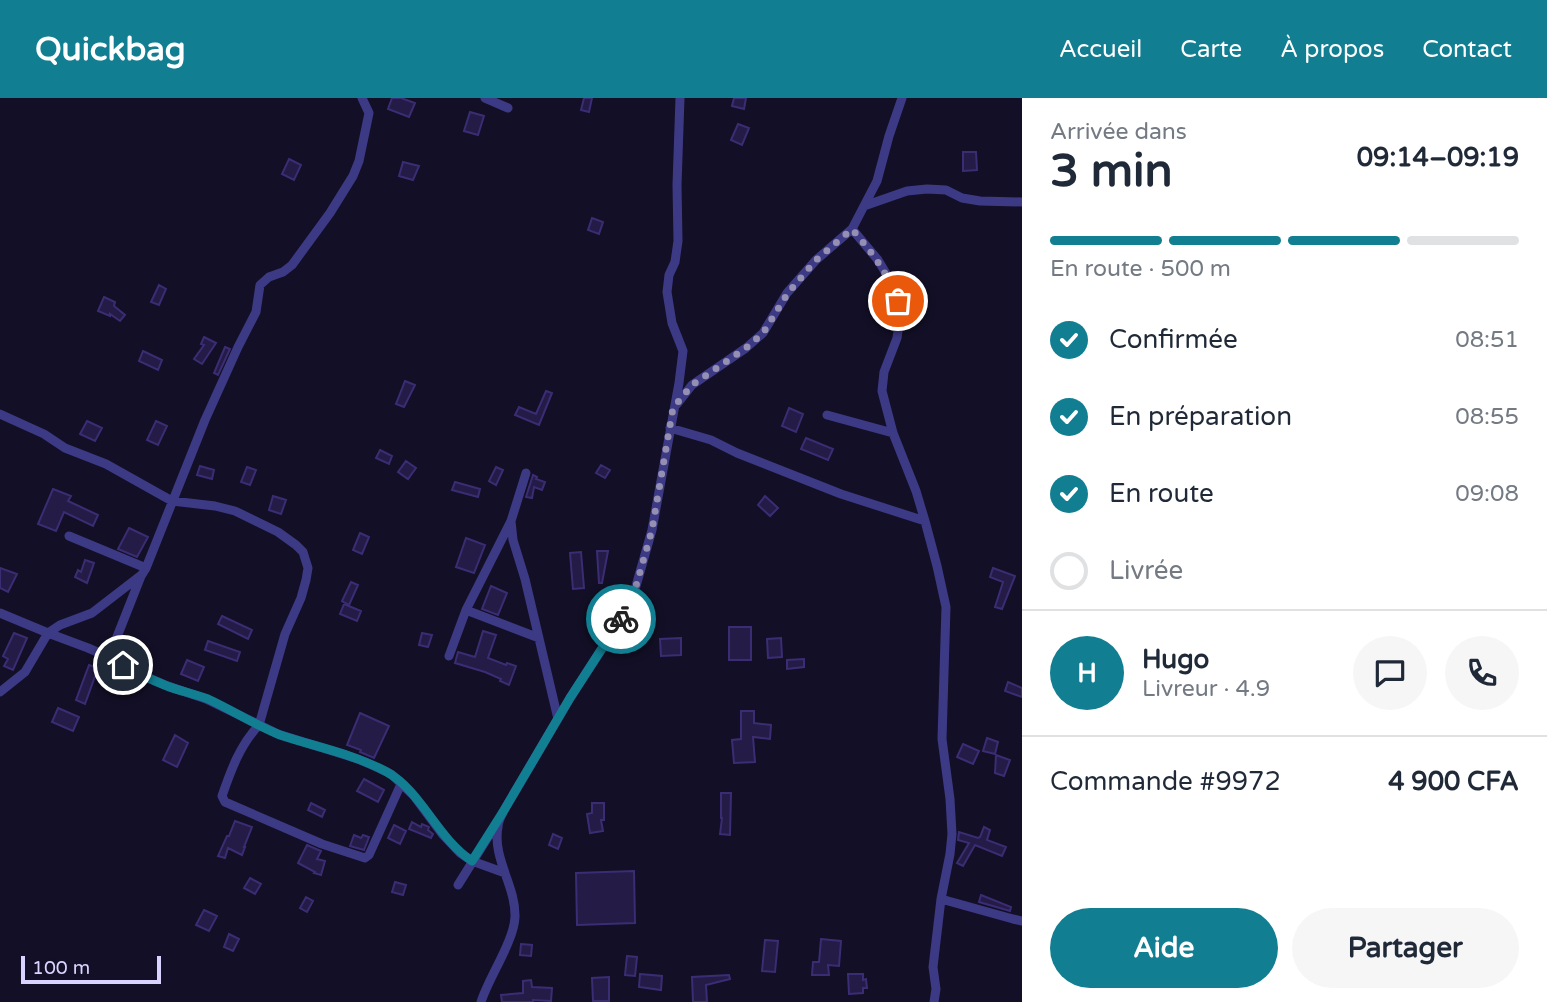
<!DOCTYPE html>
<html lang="fr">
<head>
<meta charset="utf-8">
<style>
  body { margin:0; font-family:"Varela Round",sans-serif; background:#f6f6f7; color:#1f2937; height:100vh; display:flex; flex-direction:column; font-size:26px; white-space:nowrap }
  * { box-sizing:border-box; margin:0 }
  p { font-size:23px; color:#747a83 }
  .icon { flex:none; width:38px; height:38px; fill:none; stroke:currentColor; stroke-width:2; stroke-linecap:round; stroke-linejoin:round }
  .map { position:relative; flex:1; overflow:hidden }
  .drawer { display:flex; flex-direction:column; background:#fff; width:525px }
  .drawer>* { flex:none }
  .scale { position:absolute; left:21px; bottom:18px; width:140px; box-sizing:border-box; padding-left:7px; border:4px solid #d9d4ff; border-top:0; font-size:19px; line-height:24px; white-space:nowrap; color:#d9d4ff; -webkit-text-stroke:5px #130f26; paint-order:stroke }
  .pin { position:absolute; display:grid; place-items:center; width:60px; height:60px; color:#fff; margin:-30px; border:4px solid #fff; border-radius:50%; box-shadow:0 2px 7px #0007 }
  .courier { position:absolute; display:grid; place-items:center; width:70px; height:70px; margin:-35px; border:5px solid #117e91; border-radius:50%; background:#fff; color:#222; box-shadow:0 2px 9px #0007 }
  .summary em { font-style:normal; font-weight:800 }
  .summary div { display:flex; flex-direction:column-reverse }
  .summary { display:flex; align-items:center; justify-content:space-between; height:119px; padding:0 28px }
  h1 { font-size:46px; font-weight:800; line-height:52px }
  .bar { display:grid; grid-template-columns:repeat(4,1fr); gap:10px 7px; align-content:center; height:84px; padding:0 28px }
  .bar i { height:9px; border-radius:5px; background:#e0e1e3 }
  .bar .on { background:#117e91 }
  .bar p { grid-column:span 4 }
  .line { display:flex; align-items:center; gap:18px; padding:0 28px; border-top:2px solid #e0e1e3 }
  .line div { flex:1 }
  .round { display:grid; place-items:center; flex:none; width:74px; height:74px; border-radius:37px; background:#f6f6f7 }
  ol { padding:0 28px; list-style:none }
  li { display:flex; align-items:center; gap:21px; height:77px }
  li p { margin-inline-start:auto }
  li .icon { padding:7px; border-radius:50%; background:#117e91; color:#fff; stroke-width:4 }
  li:last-child { color:#747a83 }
  li i { width:38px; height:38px; border:4px solid #e0e1e3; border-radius:50% }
  .action { display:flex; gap:14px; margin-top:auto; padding:14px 28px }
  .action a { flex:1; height:80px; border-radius:42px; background:#117e91; color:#fff; font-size:28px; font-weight:800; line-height:80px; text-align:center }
  .action a+a { background:#f6f6f7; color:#1f2937 }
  header { display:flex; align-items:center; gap:42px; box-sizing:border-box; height:98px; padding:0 35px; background:#117e91; color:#fff }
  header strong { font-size:33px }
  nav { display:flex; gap:38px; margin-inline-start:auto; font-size:24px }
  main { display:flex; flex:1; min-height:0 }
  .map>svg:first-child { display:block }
  .building { fill:#241b47; stroke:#3b2d73; stroke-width:2 }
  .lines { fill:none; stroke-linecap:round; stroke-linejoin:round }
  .minor { stroke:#3d3a85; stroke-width:9 }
  .done { stroke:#948fb3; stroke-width:7; stroke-dasharray:0 12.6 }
  .route { stroke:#117e91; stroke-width:9 }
</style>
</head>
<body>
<header>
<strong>Quickbag</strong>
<nav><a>Accueil</a><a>Carte</a><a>À propos</a><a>Contact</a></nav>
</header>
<main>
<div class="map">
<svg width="1022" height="904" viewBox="0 0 1022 904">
  <rect width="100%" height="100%" fill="#130f26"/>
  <path class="building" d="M392,0H401L415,5L409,19L388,11Z
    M584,0H592L589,14L581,12Z
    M734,0H746L744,11L732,8Z
    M470,14L484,18L478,37L464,33Z
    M738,26L749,30L742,47L731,42Z
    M963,54H976L977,72L963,73Z
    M289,61L301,67L294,82L282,76Z
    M403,64L419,68L413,82L399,78Z
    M592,120L603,124L599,136L588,132Z
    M159,187L166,191L159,207L151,204Z
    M104,199L115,204L114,208L125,217L120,223L110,216V218L98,213Z
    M204,239L216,245L202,266L194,261L204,247L201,246Z
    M225,249L230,251L218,277L214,275Z
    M143,253L162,262L158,272L139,263Z
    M405,283L415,287L404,309L396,306Z
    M546,293L552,295L539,327L515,317L519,309L536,316Z
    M789,310L803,316L796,334L782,328Z
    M87,323L102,330L95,343L80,336Z
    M156,323L167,328L158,347L147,342Z
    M806,340L833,351L828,362L801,351Z
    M380,352L392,358L389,366L376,360Z
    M406,363L416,370L408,381L398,374Z
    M601,367L610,372L605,380L596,375Z
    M200,368L214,372L212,381L197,377Z
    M247,369L256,372L250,387L241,384Z
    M496,369L503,372L496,387L489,383Z
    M533,377L537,379L536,381L545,384L542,392L534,389L532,400L526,399Z
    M455,384L480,391L478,399L452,392Z
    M53,391L71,398L68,403L98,417L93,428L64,414L56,433L38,426Z
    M273,398L286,402L281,416L269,412Z
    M765,398L778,410L770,418L758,407Z
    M129,430L148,439L137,459L118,451Z
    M360,435L369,439L362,456L353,452Z
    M466,440L485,447L474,475L456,469Z
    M597,453H608L602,485H599Z
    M581,454L584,490L573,491L570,455Z
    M85,462L94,465L87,485L75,479L78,472L81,474Z
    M0,470L17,476L8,494L0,490Z
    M993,470L1015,478L1002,511L995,509L1003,484L990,479Z
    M351,484L358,487L349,507L342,503Z
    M491,488L507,495L498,517L482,511Z
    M344,506L361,513L357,523L340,516Z
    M222,518L252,532L248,541L218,526Z
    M729,529H751V562H729Z
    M483,533L496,537L488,560L506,567L507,565L516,568L509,587L500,583L501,581L485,574L455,565L458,554L475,559Z
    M14,535L27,540L13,572L4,568L8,561L3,558Z
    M422,535L432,537L428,549L419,547Z
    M681,540V557L661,558L660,541Z
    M781,540L782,559L768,560L767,541Z
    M208,543L240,554L237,563L205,552Z
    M804,561V569L787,571V562Z
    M187,562L204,569L198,583L181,576Z
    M89,567L98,570L85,606L76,602Z
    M1008,584L1022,590V599L1005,593Z
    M58,610L79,619L73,633L52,624Z
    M741,613H754V625L771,627L770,641L753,639L755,664L734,665L732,642L741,641Z
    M360,615L389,628L374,660L360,654L361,652L347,647Z
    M175,637L188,645L177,669L163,662Z
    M987,640L998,644L995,656L983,653Z
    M963,646L979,653L973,666L957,659Z
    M996,657L1010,662L1004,678L995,675Z
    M364,681L384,692L378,704L357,693Z
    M721,695H731L730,737L720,736L722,720H721Z
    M311,705L325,712L322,719L308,712Z
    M592,705H604V722H601L603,733L590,735L587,716L592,715Z
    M235,723L252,729L244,749H245L242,757L228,750L225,760L218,758L227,738H229Z
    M412,724L421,729L422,726L429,729L428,732L433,736L431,740L409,731Z
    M394,727L406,733L400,746L388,740Z
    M984,729L990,732L987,742L1006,749L1002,758L975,747L963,768L957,765L969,745L958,742L959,734L978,740L980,739Z
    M553,736L562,740L558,751L549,747Z
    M354,737L361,740L363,737L369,739L364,752L350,748Z
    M307,747L321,753L317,761L325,763L321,777L314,775L315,774L298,765Z
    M634,773L635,825L577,827L576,775Z
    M250,780L261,786L255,796L244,790Z
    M395,784L406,787L403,797L392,794Z
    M981,797L1011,809L1010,813L979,804Z
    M306,799L313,803L307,814L300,810Z
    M204,812L217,818L209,833L196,827Z
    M229,836L239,841L233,853L224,849Z
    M821,841L841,843L839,868L828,867L829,877H812L813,864H819Z
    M765,842L778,843L775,874L762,873Z
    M521,846L532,847L531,858L520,857Z
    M627,858L637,859L635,878L625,877Z
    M640,876L662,878L661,892L639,889Z
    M848,876H863V882L866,881L867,890H863V895L849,896Z
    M729,877L730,881L706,887L707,904H693L692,879Z
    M609,879V903H593L592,880Z
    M531,882L532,889L552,890L551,903L533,902V904H502L501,897L523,895V883Z"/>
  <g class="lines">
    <path class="minor" d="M485,0L508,10
      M864,108L907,93L927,91L946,92L962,100L980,103L1022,104
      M852,131L878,162L890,182L898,203L900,219L897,240L884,274L882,293L893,335L916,393L925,423L937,468L946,509L942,641L950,701L952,736L950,756L941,801L933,869L936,891L934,904
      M677,306L692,287L746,250L763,235L787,195L816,162L852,131L877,83L889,38L902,0
      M0,316L44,336L65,350L106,366L172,403L215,408L235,413L278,434L296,447L303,454L308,470L306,482L301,500L285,536L259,627C240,647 231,672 222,698L225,704L322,746L365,760L369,757L401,686
      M827,317L893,335
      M670,330L711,342L737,355L841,396L925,423
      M526,375L511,423L513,442L525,481L558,621
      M69,438L146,470
      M466,512L539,540
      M0,515L48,535L88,550L109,559L137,575L165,587L206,601L278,636L358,661L376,669L391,676L414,698L443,737L460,755L472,763L505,775
      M449,558L466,512L511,423
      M109,559L141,478L146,470L205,322L238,249L256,214L260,187L269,179L283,174L292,167L330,115L353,78L359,63L369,15L362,0
      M0,594L25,574L48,535L60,527L92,515L140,478
      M458,787L498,723
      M941,801L1013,821L1022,823
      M481,904C489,879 514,843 515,819C516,788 492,760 498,729C498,724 501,719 503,714L570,600L627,512L636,488L652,432L679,285L683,253L672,225L667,194L669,177L675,164L678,143L677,87L680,0"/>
  </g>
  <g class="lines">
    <path class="done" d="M621,521L636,488L652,432L673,310L692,287L746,250L763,235L788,195L816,162L852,131C873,156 886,172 898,203"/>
    <path class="route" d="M123,567C137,575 152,582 167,588C180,593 195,596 208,601C232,612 255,627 280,637C316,649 354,656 387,674C422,694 437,740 472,763L503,714L570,600L621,521"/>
  </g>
</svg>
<div class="scale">100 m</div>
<div class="pin" style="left:898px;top:203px;background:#ea580c"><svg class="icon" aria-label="bag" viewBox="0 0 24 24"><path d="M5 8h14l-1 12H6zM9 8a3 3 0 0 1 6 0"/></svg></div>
<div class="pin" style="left:123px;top:567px;background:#1f2937"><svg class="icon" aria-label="home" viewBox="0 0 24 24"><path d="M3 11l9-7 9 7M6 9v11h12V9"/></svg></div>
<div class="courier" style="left:621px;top:521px"><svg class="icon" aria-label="bike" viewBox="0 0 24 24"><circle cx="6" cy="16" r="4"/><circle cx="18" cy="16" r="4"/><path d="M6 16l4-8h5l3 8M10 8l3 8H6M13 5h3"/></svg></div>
</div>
<section class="drawer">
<div class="summary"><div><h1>3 min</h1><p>Arrivée dans</p></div><em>09:14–09:19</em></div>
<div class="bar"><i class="on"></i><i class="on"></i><i class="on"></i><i></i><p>En route · 500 m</p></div>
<ol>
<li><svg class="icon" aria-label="check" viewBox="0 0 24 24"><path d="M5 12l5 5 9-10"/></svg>Confirmée<p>08:51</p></li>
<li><svg class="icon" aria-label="check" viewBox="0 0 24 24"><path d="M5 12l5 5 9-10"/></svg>En préparation<p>08:55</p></li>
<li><svg class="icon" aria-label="check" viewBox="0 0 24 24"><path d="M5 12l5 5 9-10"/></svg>En route<p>09:08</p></li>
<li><i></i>Livrée</li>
</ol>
<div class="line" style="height:126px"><b class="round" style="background:#117e91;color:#fff">H</b><div><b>Hugo</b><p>Livreur · 4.9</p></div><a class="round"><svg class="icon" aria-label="chat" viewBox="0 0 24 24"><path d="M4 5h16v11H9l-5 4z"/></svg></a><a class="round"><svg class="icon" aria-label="phone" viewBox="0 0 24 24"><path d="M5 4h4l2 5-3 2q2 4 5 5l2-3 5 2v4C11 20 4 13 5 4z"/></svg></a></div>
<div class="line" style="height:91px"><div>Commande #9972</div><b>4 900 CFA</b></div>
<div class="action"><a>Aide</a><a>Partager</a></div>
</section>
</main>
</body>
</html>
